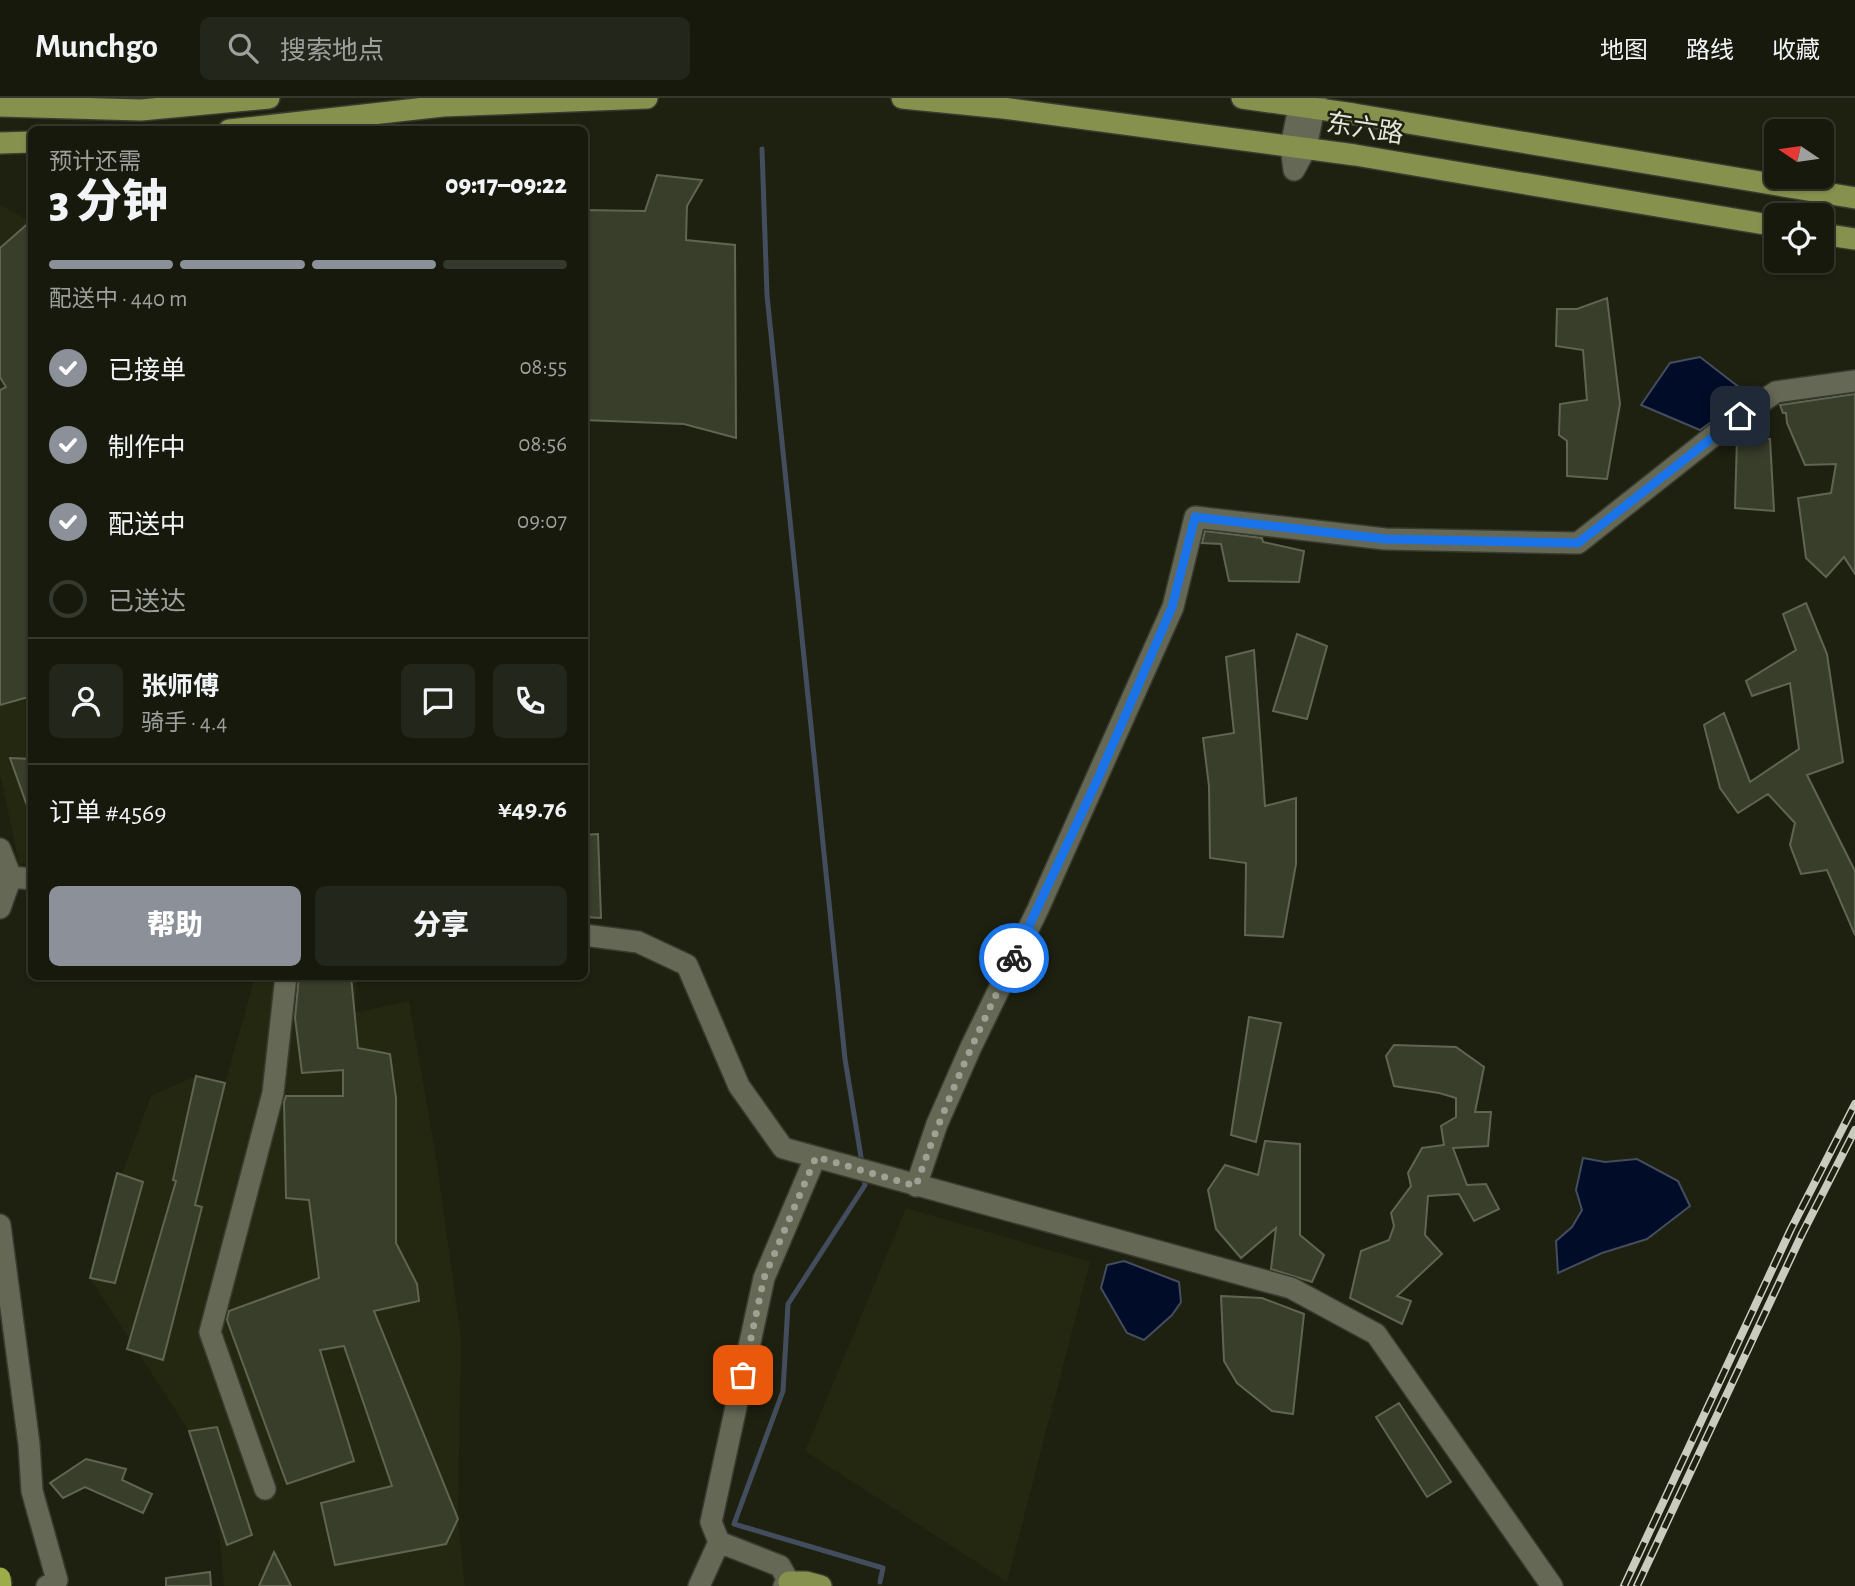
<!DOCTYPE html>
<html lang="zh">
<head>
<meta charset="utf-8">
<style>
  body { margin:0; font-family:"Alegreya Sans","Noto Sans SC",sans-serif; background:#23261a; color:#f1f3f6; height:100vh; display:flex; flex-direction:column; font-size:26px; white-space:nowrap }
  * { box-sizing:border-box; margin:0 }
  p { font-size:23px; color:#9ea09d }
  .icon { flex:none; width:38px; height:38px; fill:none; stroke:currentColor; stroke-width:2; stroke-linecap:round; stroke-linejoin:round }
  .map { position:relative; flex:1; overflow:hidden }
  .panel { position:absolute; left:28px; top:28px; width:560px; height:854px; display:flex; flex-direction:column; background:#16190c; border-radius:10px; box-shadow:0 2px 5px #0004,0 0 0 2px #35382d }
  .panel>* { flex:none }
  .needle { width:46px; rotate:283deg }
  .buttons { position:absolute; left:1764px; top:21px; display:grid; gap:14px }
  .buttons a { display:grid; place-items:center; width:70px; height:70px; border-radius:10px; background:#16190c; box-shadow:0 2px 5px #0004,0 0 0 2px #35382d; font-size:35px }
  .pin { position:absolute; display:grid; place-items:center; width:60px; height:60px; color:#fff; margin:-30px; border-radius:14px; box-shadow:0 4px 10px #0006 }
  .courier { position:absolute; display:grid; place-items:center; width:70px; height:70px; margin:-35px; border:5px solid #1a73e8; border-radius:50%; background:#fff; color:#222; box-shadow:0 2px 9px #0007 }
  .headline em { font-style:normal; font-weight:800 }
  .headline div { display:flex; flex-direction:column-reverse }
  .headline { display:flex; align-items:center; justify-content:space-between; height:119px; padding:0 21px }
  h1 { font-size:46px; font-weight:800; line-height:52px }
  .bar { display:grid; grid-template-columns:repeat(4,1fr); gap:10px 7px; align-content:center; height:84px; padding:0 21px }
  .bar i { height:9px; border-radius:5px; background:#35382d }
  .bar .current { background:#8c9099 }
  .bar p { grid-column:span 4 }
  .line { display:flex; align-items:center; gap:18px; padding:0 21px; border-top:2px solid #35382d }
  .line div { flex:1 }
  .round { display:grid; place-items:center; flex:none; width:74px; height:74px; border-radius:10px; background:#23261a }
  ol { padding:0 21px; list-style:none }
  li { display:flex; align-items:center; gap:21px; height:77px }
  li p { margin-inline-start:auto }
  li .icon { padding:7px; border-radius:50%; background:#8c9099; color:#fff; stroke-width:4 }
  li:last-child { color:#9ea09d }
  li i { width:38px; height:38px; border:4px solid #35382d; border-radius:50% }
  .cta { display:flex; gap:14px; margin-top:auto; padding:14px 21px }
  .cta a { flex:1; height:80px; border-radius:10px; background:#8c9099; color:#fff; font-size:28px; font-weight:800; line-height:80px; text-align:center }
  .cta a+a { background:#23261a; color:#f1f3f6 }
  header { display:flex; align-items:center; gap:42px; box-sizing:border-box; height:98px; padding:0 35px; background:#16190c; border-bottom:2px solid #35382d }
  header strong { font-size:33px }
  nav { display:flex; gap:38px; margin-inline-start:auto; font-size:24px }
  .search { width:490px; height:63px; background:#23261a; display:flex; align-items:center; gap:18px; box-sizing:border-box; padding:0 24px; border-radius:10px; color:#9ea09d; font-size:26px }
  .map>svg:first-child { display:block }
  .built { fill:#242810 }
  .water { fill:#000c28; stroke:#444d5d; stroke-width:2 }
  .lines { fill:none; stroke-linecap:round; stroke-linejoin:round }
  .stream { stroke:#444d5d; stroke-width:5 }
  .building { fill:#393e2b; stroke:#606551; stroke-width:2 }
  .minor-casing { stroke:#383b30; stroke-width:24 }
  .major-casing { stroke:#383b30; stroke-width:24 }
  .minor { stroke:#646854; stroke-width:21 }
  .major { stroke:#85914d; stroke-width:21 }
  .rail-casing { stroke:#c8cbbe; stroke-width:8 }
  .rail { stroke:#1e2110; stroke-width:5; stroke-dasharray:16; stroke-linecap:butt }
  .highway-bridge-casing { stroke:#383b30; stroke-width:24; stroke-linecap:butt }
  .highway-bridge { stroke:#9bac48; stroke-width:21 }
  .done { stroke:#9ea193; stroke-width:7; stroke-dasharray:0 12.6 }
  .route { stroke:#1a73e8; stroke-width:9 }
  .labels { text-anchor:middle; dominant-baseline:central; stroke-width:5; stroke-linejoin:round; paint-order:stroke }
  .street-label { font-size:26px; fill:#e3e6da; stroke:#1e2110 }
</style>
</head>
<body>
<header>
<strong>Munchgo</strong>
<div class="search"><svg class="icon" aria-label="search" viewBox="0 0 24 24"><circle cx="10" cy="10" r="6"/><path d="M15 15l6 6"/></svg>搜索地点</div>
<nav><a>地图</a><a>路线</a><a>收藏</a></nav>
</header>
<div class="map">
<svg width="1855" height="1488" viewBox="0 0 1855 1488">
  <rect width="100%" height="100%" fill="#1e2110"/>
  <path class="built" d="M0,107L32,124L31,768L19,765L0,676Z
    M255,879H357L355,915L409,903L436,1059L461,1239L458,1421L465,1488H224L217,1416L189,1333L90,1180L105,1122L151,998L196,978L225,985Z
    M906,1110L1090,1164L1007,1484L805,1353Z"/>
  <path class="water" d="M1700,259L1749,297L1700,332L1641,307L1670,265Z
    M1583,1060L1605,1064L1637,1061L1678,1083L1690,1108L1647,1141L1602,1155L1558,1175L1556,1143L1572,1129L1582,1112L1576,1092Z
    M1124,1163L1179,1184L1181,1204L1172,1217L1144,1242L1127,1235L1101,1190L1107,1167Z"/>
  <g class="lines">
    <path class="stream" d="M762,51L767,197L845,961L862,1065
      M864,1078L865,1087L788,1206L783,1293L734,1426L883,1470L880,1484"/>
  </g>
  <path class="building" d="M657,77L702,82L687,108L686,142L735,147L736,340L684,326L584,322V112L645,113Z
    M32,122V598L0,607V292L6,289L0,279V150Z
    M1607,200L1620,306L1607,381L1567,378V343L1559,337L1560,306L1587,302L1583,252L1556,248L1557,211H1577Z
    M1855,296V476L1844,459L1826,479L1806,460L1798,400L1831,395L1836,366L1805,367L1787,325L1786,315H1783L1780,307Z
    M1737,339L1770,341L1774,413L1735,410Z
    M1205,433L1262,440L1263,444L1304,453L1299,484L1229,483L1221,446L1202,445Z
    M1806,505L1827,556L1843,664L1807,677L1855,773V837L1827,772L1801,776L1790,747L1795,725L1768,696L1738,715L1720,690L1704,627L1724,615L1750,684L1799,651L1790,585L1752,598L1746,583L1796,552L1783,516Z
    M1297,536L1327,548L1307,621L1273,613Z
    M1254,552L1265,708L1296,700V766L1283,839L1245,837L1246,765L1210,760L1209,688L1203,640L1234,635L1226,559Z
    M10,660L32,661V716H30Z
    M598,736L601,820L584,819V737Z
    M299,878H351L358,950L390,956L396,1000V1145L417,1186L419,1203L374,1213L458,1421L446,1446L335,1467L321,1405L392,1388L344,1248L320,1252L354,1363L287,1386L227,1222L229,1213L319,1180L309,1102L286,1100L284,1004L286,998H343V972L302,975L295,920Z
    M1249,919L1281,925L1256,1044L1231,1037Z
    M1394,947L1456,949L1484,969L1475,1014H1491L1488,1048L1453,1050L1467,1087L1486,1086L1499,1111L1474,1123L1459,1096L1428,1098L1425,1137L1442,1156L1397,1198L1411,1203L1402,1226L1350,1200L1361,1153L1389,1142L1394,1128L1391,1115L1411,1088L1408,1075L1422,1050L1444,1047L1441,1028L1456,1019V1000L1439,995L1394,988L1386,958Z
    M196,978L225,985L195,1107L202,1109L163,1262L127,1251L176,1083L173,1082Z
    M1265,1043L1300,1046V1137L1324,1157L1312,1184L1271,1171L1276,1130L1241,1160L1216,1131L1208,1092L1225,1067L1258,1077Z
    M117,1075L143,1084L115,1185L90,1180Z
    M1221,1198L1262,1200L1304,1216L1293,1316L1272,1313L1237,1285L1224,1263Z
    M1399,1305L1451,1384L1427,1399L1376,1319Z
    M217,1329L252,1437L227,1447L189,1333Z
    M86,1361L126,1371L122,1382L152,1396L143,1415L85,1389L63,1400L50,1385Z
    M274,1454L291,1488H259Z
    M210,1474L211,1488H166V1480Z"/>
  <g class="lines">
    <g class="minor-casing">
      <path id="minor" d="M1301,0L1291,48L1294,72L1306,50L1316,0
        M0,751L11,779L32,781
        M0,779H11L0,810
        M584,837L638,844L687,867L739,988L783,1050L1291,1190L1376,1236L1552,1488
        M916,1088L937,1026L971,949L1038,811L1173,509L1195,419L1385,441L1578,445L1722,331L1776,294L1855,283
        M0,1127L29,1346L32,1393L57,1482L47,1488
        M265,1391L210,1234L273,995L286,878
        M699,1488L719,1444
        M784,1488L789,1484L780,1468L719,1444L711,1424L764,1180L815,1060"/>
    </g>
    <g class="major-casing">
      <path id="major" d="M902,0L1003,10L1355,57L1776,128
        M1242,0L1354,16L1855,100
        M0,8L141,12L269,0
        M229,32L443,8L647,0
        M0,45L32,44
        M1822,136L1855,141
        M794,1488L789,1484H806L821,1488"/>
    </g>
    <use href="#minor" class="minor"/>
    <use href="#major" class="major"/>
    <g class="rail-casing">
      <path id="rail" d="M1624,1488L1791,1131L1855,1006
        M1637,1488L1802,1136L1855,1032"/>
    </g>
    <use href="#rail" class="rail"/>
    <g class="highway-bridge-casing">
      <path id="highway-bridge" d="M0,1480L1,1488"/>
    </g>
    <use href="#highway-bridge" class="highway-bridge"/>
  </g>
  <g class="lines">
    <path class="done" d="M743,1277L764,1180L816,1059L916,1088C943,1009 977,935 1014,860"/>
    <path class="route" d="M1014,860L1100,676L1172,509L1195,419L1385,441L1578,445L1740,318"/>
  </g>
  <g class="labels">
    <g class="street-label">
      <text transform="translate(1365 31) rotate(9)">东六路</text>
    </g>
  </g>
</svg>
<div class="buttons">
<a><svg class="needle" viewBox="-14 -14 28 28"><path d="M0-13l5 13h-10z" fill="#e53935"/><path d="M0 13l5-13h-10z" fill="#9ea09d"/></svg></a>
<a><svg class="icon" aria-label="locate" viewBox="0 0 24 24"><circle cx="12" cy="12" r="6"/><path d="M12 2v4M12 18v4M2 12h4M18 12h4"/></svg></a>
</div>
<div class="pin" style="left:743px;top:1277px;background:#ea580c"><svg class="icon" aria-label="bag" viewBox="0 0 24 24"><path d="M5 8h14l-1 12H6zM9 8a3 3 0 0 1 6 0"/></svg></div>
<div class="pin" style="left:1740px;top:318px;background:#1f2937"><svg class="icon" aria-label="home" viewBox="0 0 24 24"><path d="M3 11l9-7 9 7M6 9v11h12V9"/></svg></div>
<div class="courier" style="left:1014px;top:860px"><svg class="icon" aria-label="bike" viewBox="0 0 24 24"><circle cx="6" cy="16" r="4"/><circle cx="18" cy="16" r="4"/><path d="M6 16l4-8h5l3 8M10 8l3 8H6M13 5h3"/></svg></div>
<section class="panel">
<div class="headline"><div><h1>3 分钟</h1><p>预计还需</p></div><em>09:17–09:22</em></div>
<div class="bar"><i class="current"></i><i class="current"></i><i class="current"></i><i></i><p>配送中 · 440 m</p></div>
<ol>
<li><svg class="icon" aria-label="check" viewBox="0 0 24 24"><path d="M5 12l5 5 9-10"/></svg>已接单<p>08:55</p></li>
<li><svg class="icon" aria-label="check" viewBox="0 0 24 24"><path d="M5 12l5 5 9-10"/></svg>制作中<p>08:56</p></li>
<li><svg class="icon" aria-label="check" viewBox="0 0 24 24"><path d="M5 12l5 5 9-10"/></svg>配送中<p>09:07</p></li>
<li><i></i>已送达</li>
</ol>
<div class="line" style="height:126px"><a class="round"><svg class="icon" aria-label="person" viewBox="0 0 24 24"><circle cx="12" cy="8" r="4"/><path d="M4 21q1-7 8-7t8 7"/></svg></a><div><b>张师傅</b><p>骑手 · 4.4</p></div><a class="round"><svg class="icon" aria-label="chat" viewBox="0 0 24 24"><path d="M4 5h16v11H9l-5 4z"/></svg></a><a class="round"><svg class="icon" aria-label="phone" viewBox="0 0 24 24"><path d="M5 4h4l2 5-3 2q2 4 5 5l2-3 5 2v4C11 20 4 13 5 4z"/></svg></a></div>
<div class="line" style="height:91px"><div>订单 #4569</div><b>¥49.76</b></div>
<div class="cta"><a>帮助</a><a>分享</a></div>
</section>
</div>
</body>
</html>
